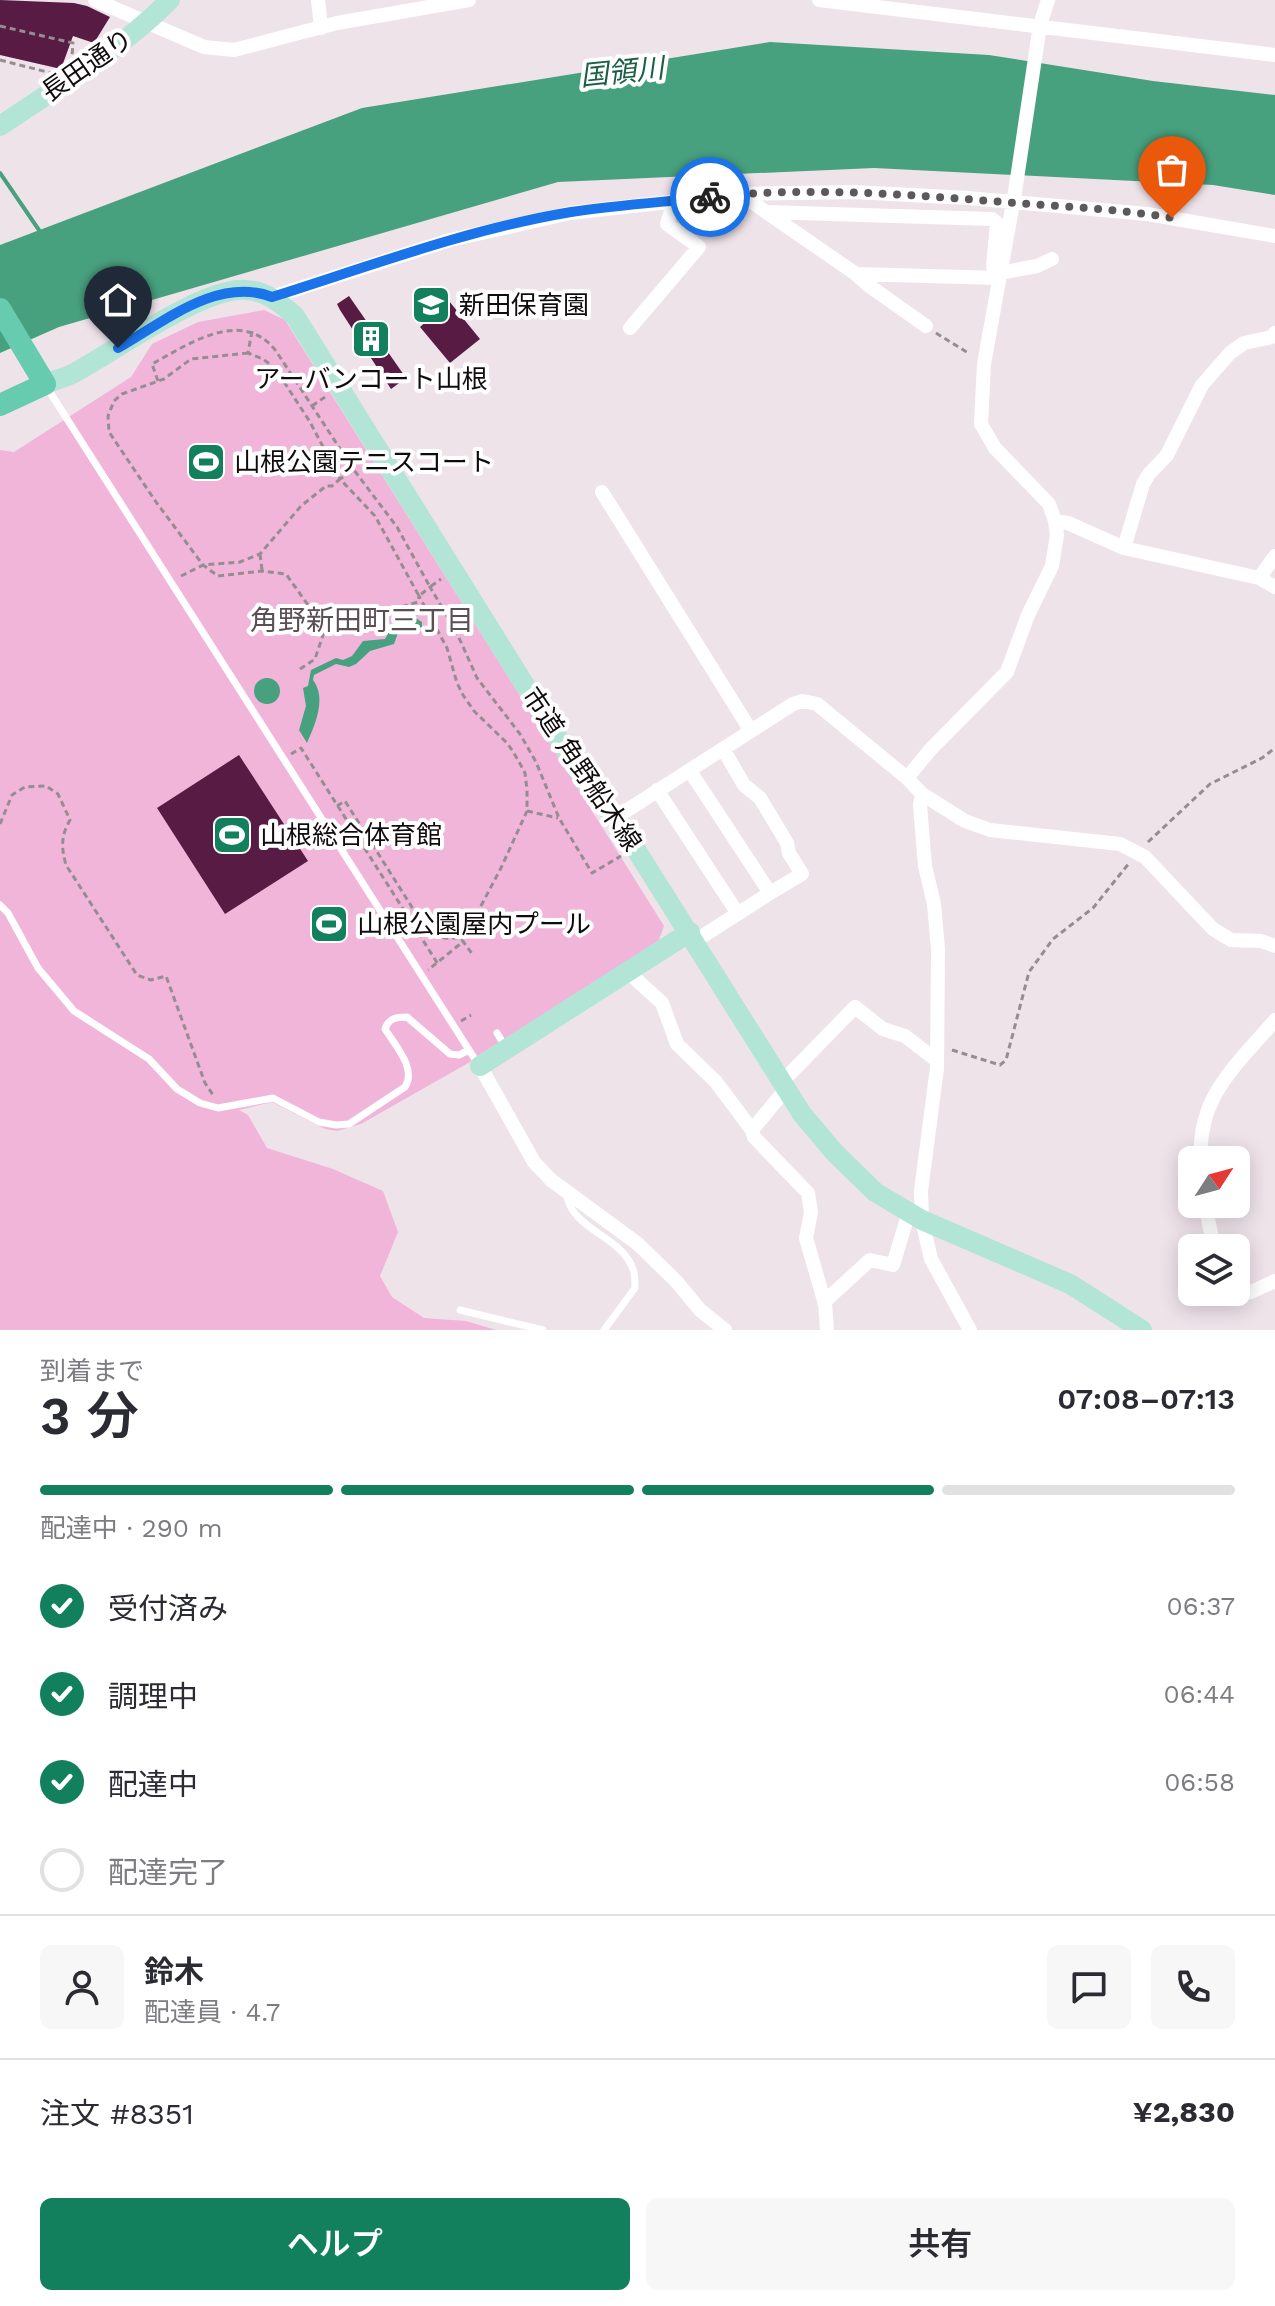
<!DOCTYPE html>
<html lang="ja">
<head>
<meta charset="utf-8">
<style>
  body { margin:0; font-family:"Work Sans","Noto Sans JP",sans-serif; background:#f7f7f7; color:#2b2b33; height:100vh; display:flex; flex-direction:column; font-size:30px; white-space:nowrap }
  * { box-sizing:border-box; margin:0 }
  p { font-size:26px; color:#7c7c81 }
  .icon { flex:none; width:44px; height:44px; fill:none; stroke:currentColor; stroke-width:2; stroke-linecap:round; stroke-linejoin:round }
  .map { position:relative; height:1330px; overflow:hidden }
  .drawer { display:flex; flex-direction:column; background:#fff; flex:1 }
  .drawer>* { flex:none }
  .needle { width:52px; rotate:54deg }
  .controls { position:absolute; left:1178px; top:1146px; display:grid; gap:16px }
  .controls a { display:grid; place-items:center; width:72px; height:72px; border-radius:12px; background:#fff; box-shadow:0 4px 20px #0003; font-size:40px }
  .pin { position:absolute; display:grid; place-items:center; width:68px; height:68px; color:#fff; margin:-82px -34px; border-radius:50% 50% 50% 0; rotate:-45deg; box-shadow:0 0 8px #0007 }
  .pin .icon { rotate:45deg }
  .courier { position:absolute; display:grid; place-items:center; width:80px; height:80px; margin:-40px; border:6px solid #1a73e8; border-radius:50%; background:#fff; color:#222; box-shadow:0 2px 10px #0007 }
  .summary em { font-style:normal; font-weight:600 }
  .summary div { display:flex; flex-direction:column-reverse }
  .summary { display:flex; align-items:center; justify-content:space-between; height:136px; padding:0 40px }
  h1 { font-size:52px; font-weight:600; line-height:60px }
  .bar { display:grid; grid-template-columns:repeat(4,1fr); gap:12px 8px; align-content:center; height:96px; padding:0 40px }
  .bar i { height:10px; border-radius:6px; background:#e1e1e2 }
  .bar .on { background:#12805d }
  .bar p { grid-column:span 4 }
  .line { display:flex; align-items:center; gap:20px; padding:0 40px; border-top:2px solid #e1e1e2 }
  .line div { flex:1 }
  .round { display:grid; place-items:center; flex:none; width:84px; height:84px; border-radius:12px; background:#f7f7f7 }
  ol { padding:0 40px; list-style:none }
  li { display:flex; align-items:center; gap:24px; height:88px }
  li p { margin-inline-start:auto }
  li .icon { padding:8px; border-radius:50%; background:#12805d; color:#fff; stroke-width:4 }
  li:last-child { color:#7c7c81 }
  li i { width:44px; height:44px; border:4px solid #e1e1e2; border-radius:50% }
  .primary-button { display:flex; gap:16px; margin-top:auto; padding:16px 40px }
  .primary-button a { flex:1; height:92px; border-radius:12px; background:#12805d; color:#fff; font-size:32px; font-weight:600; line-height:92px; text-align:center }
  .primary-button a+a { background:#f7f7f7; color:#2b2b33 }
  .map>svg:first-child { display:block }
  .green { fill:#f1b5da }
  .water { fill:#48a17e }
  .lines { fill:none; stroke-linecap:round; stroke-linejoin:round }
  .stream { stroke:#48a17e; stroke-width:4 }
  .building { fill:#571b44 }
  .path { stroke:#958d92; stroke-width:3; stroke-dasharray:6 4; stroke-linecap:butt }
  .lane { stroke:#fff; stroke-width:7 }
  .street { stroke:#fff; stroke-width:14 }
  .secondary { stroke:#b3e5d7; stroke-width:20 }
  .primary { stroke:#67cbaf; stroke-width:22 }
  .done { stroke:#5e575b; stroke-width:8; stroke-dasharray:0 14.4 }
  .route { stroke:#1a73e8; stroke-width:10 }
  .labels { text-anchor:middle; dominant-baseline:central; stroke-width:8; stroke-linejoin:round; paint-order:stroke }
  .street-label { font-size:26px; fill:#100c0e; stroke:#fff }
  .poi-label { font-size:26px; fill:#100c0e; stroke:#fff; text-anchor:start }
  .water-label { font-size:28px; font-style:italic; fill:#195e45; stroke:#fff }
  .neighbourhood-label { font-size:28px; fill:#594f55; stroke:#fff }
</style>
</head>
<body>
<div class="map">
<svg width="1275" height="1330" viewBox="0 0 1275 1330">
  <rect width="100%" height="100%" fill="#efe3ea"/>
  <path class="green" d="M264,310L285,320L664,926L657,945L470,1062L361,1124L337,1131L325,1129L272,1102L239,1110L248,1115L267,1148L333,1169L383,1191L398,1232L380,1276L392,1297L424,1318L466,1321L496,1330H0V450L14,452L131,377L152,344L198,322Z"/>
  <path class="water" d="M770,42L989,55L1153,81L1275,95V195L1213,185L874,168L558,182L59,327L0,353V245L362,108Z
    M414,617L422,622V627L399,630L394,644L370,651L356,664L349,667L336,664L314,675L313,680C327,698 315,725 307,743L299,730L306,706L303,688L308,686L311,670L336,658L343,660L352,656L363,641L385,639L394,623Z
    M254 691a13 13 0 1 1 26 0a13 13 0 1 1-26 0Z"/>
  <g class="lines">
    <path class="stream" d="M0,173L41,233"/>
  </g>
  <path class="building" d="M0,0L74,3L87,6L110,17L94,43L73,36L61,69L0,55Z
    M349,296L406,378L391,389L340,310L337,304Z
    M449,301L480,339L450,363L420,327Z
    M239,755L308,861L225,914L157,808Z"/>
  <g class="lines">
    <path class="path" d="M0,26L73,43L72,56
      M0,60L51,73
      M252,331L248,353L263,359L275,368L310,422L340,479L354,470L397,527L430,587L441,579
      M936,333L970,354
      M248,353L191,359L164,379L122,394L114,401L108,416L109,432L156,502L203,565L218,576L262,571L286,574L325,629
      M158,381L152,364C189,344 242,307 276,351L354,470
      M312,406L325,397
      M260,554L262,570
      M181,576L203,565L240,562L260,554L301,506L326,486H332L340,479L375,516L419,596L430,587L456,631L477,678L520,734L536,762L559,818L592,873L621,856
      M325,629L418,602L419,596L447,648L457,683L463,695L474,711L508,744L518,760L525,773L527,790V811L501,868L465,936L459,945L428,970
      M300,669L315,659L325,629
      M291,754L301,748L438,964
      M337,806L345,801L427,931C440,939 449,940 465,936
      M527,811L558,818
      M0,824L12,795L25,787L46,786L58,794L70,820C61,836 61,847 66,865L137,975L151,980L166,976L205,1083L213,1095
      M1148,842L1210,784L1262,758L1275,748
      M462,940L473,955
      M461,1021L471,1015
      M952,1050L1000,1065L1006,1060L1029,972L1053,939L1093,908L1130,862"/>
    <path class="lane" d="M46,386L478,1064
      M0,905L8,913L38,968L74,1011L149,1059L177,1089L200,1103L218,1108L273,1098L319,1122L336,1125L349,1124L405,1087C417,1069 395,1045 385,1029C389,1018 396,1017 407,1017L450,1054L459,1055L469,1050
      M497,1033L506,1048
      M566,1192C570,1230 621,1235 633,1269C635,1274 635,1283 635,1288L604,1330
      M460,1310L543,1330"/>
    <path class="street" d="M95,0L204,47L234,50L337,23L469,0
      M318,0L321,28
      M819,0L1275,55
      M1048,0L1040,25L1015,192L984,364L981,424L995,448L1049,504L1055,521L1068,523L1124,548L1259,578L1275,587
      M740,194L856,274L999,278
      M767,212L992,219L997,223L993,267
      M1000,273L1037,266L1052,259
      M856,274L868,285L926,326
      M272,297L450,240L570,213L740,194L854,192L968,198L1147,214L1275,236
      M630,328L699,247L667,224L674,201
      M602,492L751,731
      M1124,548L1143,484L1149,474L1167,455L1202,385L1230,353L1244,343L1272,337L1275,333
      M1259,578L1275,556
      M723,749L744,785L760,798L787,843L789,853L802,874L770,893
      M690,771L770,893L695,941
      M907,778L930,750L1007,672L1028,615L1052,566L1057,535L1055,521
      M657,790L738,914
      M922,794L965,821L990,830L1120,844L1145,857L1213,929L1231,940L1261,941L1275,946
      M615,818L793,704L803,701L817,704L907,778L922,794L920,805L925,866L934,904L938,949L937,1068L921,1191L922,1220L931,1259L970,1330
      M628,972L662,1003L677,1044L716,1082L752,1130L786,1089
      M480,1066L534,1162L551,1180L638,1244L676,1281L700,1310L725,1330
      M782,1082L855,1007L883,1029L905,1036L936,1060
      M752,1130L754,1137L808,1193L811,1212L806,1238L825,1304L827,1330
      M1201,1160C1197,1096 1237,1065 1275,1020
      M1205,1204L1214,1248
      M1224,1292L1230,1296L1251,1292L1275,1281
      M824,1302L870,1260L893,1265L909,1212"/>
    <path class="secondary" d="M0,126C59,86 120,50 170,0
      M45,384C54,380 65,378 74,373C113,352 205,286 246,290C266,291 280,303 295,316L589,788L615,818L635,848L802,1114L835,1153L875,1192L922,1220L1070,1284L1142,1330
      M480,1066L690,932"/>
    <path class="primary" d="M0,309L45,384L0,405"/>
  </g>
  <g class="lines">
    <path class="done" d="M710,197C811,186 914,195 1015,203C1067,207 1120,209 1172,218"/>
    <path class="route" d="M118,348C164,322 218,276 272,297C370,266 469,229 571,212C617,205 664,202 710,197"/>
  </g>
  <defs>
    <g id="school-square" transform="scale(2)"><rect x="-9" y="-9" width="18" height="18" rx="4" fill="#12805d" stroke="#fff"/><path d="M0-5L7-2L0 1L-7-2ZM-4 1L0 2.5L4 1V4Q0 6-4 4Z" fill="#fff"/></g>
    <g id="building-square" transform="scale(2)"><rect x="-9" y="-9" width="18" height="18" rx="4" fill="#12805d" stroke="#fff"/><path d="M-4-6H4V6H1V3H-1V6H-4ZM-2.5-4.3h1.7v1.8h-1.7ZM.8-4.3h1.7v1.8H.8ZM-2.5-1h1.7V.8h-1.7ZM.8-1h1.7V.8H.8Z" fill="#fff"/></g>
    <g id="stadium-square" transform="scale(2)"><rect x="-9" y="-9" width="18" height="18" rx="4" fill="#12805d" stroke="#fff"/><path d="M0-5a6.5 5 0 1 0 0 10a6.5 5 0 1 0 0-10ZM-3.5-1.8h7v3.6h-7Z" fill="#fff"/></g>
  </defs>
  <g fill-rule="evenodd">
    <use href="#school-square" x="431" y="305"/>
    <use href="#building-square" x="371" y="339"/>
    <use href="#stadium-square" x="206" y="462"/>
    <use href="#stadium-square" x="232" y="835"/>
    <use href="#stadium-square" x="329" y="924"/>
  </g>
  <g class="labels">
    <g class="street-label">
      <text transform="translate(87 65) rotate(-35)">長田通り</text>
      <text transform="translate(582 769) rotate(56)">市道 角野船木線</text>
    </g>
    <g class="poi-label">
      <text x="459" y="305">新田保育園</text>
      <text x="371" y="379" text-anchor="middle">アーバンコート山根</text>
      <text x="234" y="462">山根公園テニスコート</text>
      <text x="260" y="835">山根総合体育館</text>
      <text x="357" y="924">山根公園屋内プール</text>
    </g>
    <g class="water-label">
      <text transform="translate(622 72) rotate(-6)">国領川</text>
    </g>
    <g class="neighbourhood-label">
      <text x="362" y="620">角野新田町三丁目</text>
    </g>
  </g>
</svg>
<div class="controls">
<a><svg class="needle" viewBox="-14 -14 28 28"><path d="M0-13l5 13h-10z" fill="#e53935"/><path d="M0 13l5-13h-10z" fill="#7c7c81"/></svg></a>
<a><svg class="icon" aria-label="layers" viewBox="0 0 24 24"><path d="M12 4l9 5-9 5-9-5zM3 14l9 5 9-5"/></svg></a>
</div>
<div class="pin" style="left:1172px;top:218px;background:#ea580c"><svg class="icon" aria-label="bag" viewBox="0 0 24 24"><path d="M5 8h14l-1 12H6zM9 8a3 3 0 0 1 6 0"/></svg></div>
<div class="pin" style="left:118px;top:348px;background:#1f2937"><svg class="icon" aria-label="home" viewBox="0 0 24 24"><path d="M3 11l9-7 9 7M6 9v11h12V9"/></svg></div>
<div class="courier" style="left:710px;top:197px"><svg class="icon" aria-label="bike" viewBox="0 0 24 24"><circle cx="6" cy="16" r="4"/><circle cx="18" cy="16" r="4"/><path d="M6 16l4-8h5l3 8M10 8l3 8H6M13 5h3"/></svg></div>
</div>
<section class="drawer">
<div class="summary"><div><h1>3 分</h1><p>到着まで</p></div><em>07:08–07:13</em></div>
<div class="bar"><i class="on"></i><i class="on"></i><i class="on"></i><i></i><p>配達中 · 290 m</p></div>
<ol>
<li><svg class="icon" aria-label="check" viewBox="0 0 24 24"><path d="M5 12l5 5 9-10"/></svg>受付済み<p>06:37</p></li>
<li><svg class="icon" aria-label="check" viewBox="0 0 24 24"><path d="M5 12l5 5 9-10"/></svg>調理中<p>06:44</p></li>
<li><svg class="icon" aria-label="check" viewBox="0 0 24 24"><path d="M5 12l5 5 9-10"/></svg>配達中<p>06:58</p></li>
<li><i></i>配達完了</li>
</ol>
<div class="line" style="height:144px"><a class="round"><svg class="icon" aria-label="person" viewBox="0 0 24 24"><circle cx="12" cy="8" r="4"/><path d="M4 21q1-7 8-7t8 7"/></svg></a><div><b>鈴木</b><p>配達員 · 4.7</p></div><a class="round"><svg class="icon" aria-label="chat" viewBox="0 0 24 24"><path d="M4 5h16v11H9l-5 4z"/></svg></a><a class="round"><svg class="icon" aria-label="phone" viewBox="0 0 24 24"><path d="M5 4h4l2 5-3 2q2 4 5 5l2-3 5 2v4C11 20 4 13 5 4z"/></svg></a></div>
<div class="line" style="height:104px"><div>注文 #8351</div><b>¥2,830</b></div>
<div class="primary-button"><a>ヘルプ</a><a>共有</a></div>
</section>
</body>
</html>
